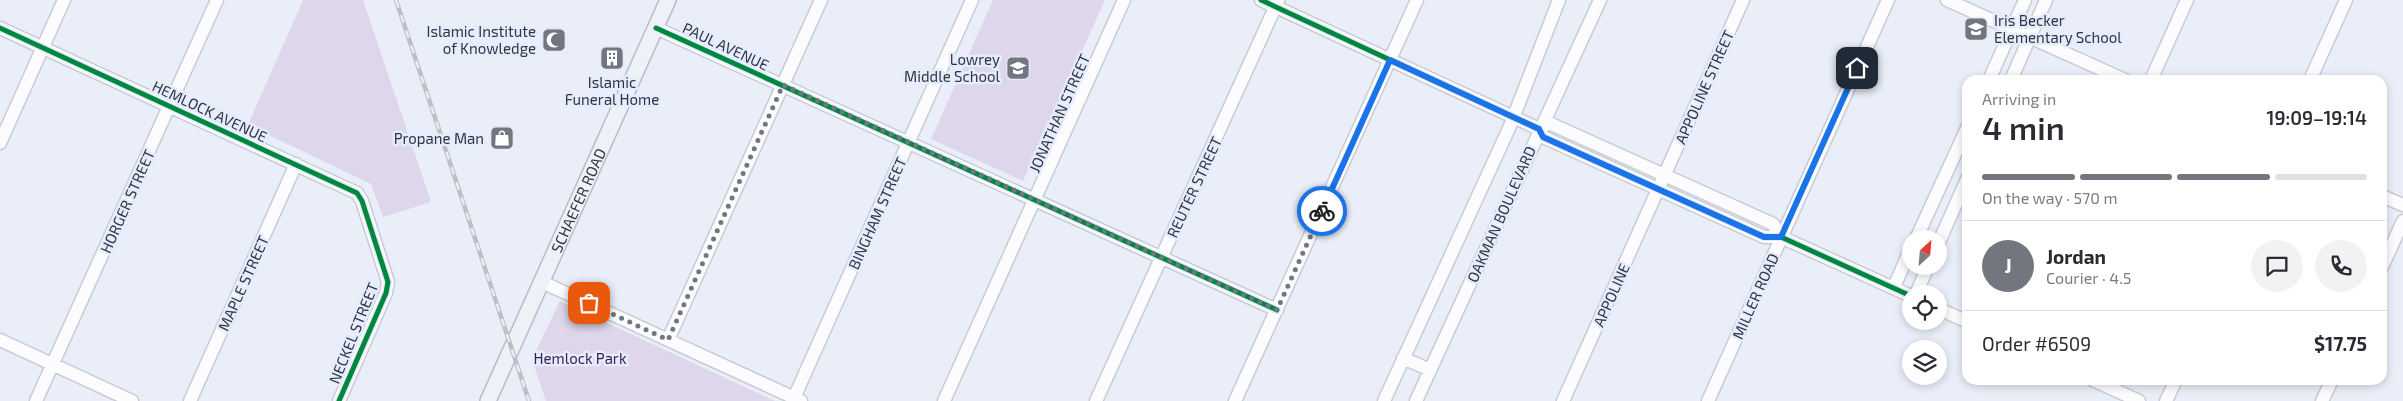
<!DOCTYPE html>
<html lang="en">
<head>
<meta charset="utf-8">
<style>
  body { margin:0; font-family:"Exo 2",sans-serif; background:#f2f2f3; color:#2b2b33; height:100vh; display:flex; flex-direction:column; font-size:19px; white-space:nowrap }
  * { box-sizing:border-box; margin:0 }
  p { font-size:16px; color:#7c7c81 }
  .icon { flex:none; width:28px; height:28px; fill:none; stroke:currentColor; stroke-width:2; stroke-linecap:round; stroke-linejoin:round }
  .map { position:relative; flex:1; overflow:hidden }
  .sheet { position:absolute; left:1962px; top:75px; width:425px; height:310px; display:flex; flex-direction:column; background:#fff; border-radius:15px; box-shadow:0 2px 8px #0003 }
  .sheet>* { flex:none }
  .needle { width:32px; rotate:26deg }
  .buttons { position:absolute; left:1902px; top:230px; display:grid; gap:10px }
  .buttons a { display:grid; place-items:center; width:45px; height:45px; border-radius:50%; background:#fff; box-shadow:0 2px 8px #0003; font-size:25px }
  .pin { position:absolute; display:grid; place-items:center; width:42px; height:42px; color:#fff; margin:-21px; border-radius:10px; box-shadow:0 2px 8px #0006 }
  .courier { position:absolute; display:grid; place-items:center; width:50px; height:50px; margin:-25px; border:4px solid #1a73e8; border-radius:50%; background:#fff; color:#222; box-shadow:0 1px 6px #0007 }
  .head em { font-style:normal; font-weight:600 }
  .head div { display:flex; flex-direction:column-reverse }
  .head { display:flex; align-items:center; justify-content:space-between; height:85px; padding:0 20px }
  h1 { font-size:32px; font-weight:600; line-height:38px }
  .bar { display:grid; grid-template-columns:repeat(4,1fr); gap:8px 5px; align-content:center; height:60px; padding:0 20px }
  .bar i { height:6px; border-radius:4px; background:#e1e1e2 }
  .bar .active { background:#72767f }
  .bar p { grid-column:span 4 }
  .line { display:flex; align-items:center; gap:12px; padding:0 20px; border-top:1px solid #e1e1e2 }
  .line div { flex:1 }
  .round { display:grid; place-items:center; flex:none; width:52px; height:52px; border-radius:26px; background:#f2f2f3 }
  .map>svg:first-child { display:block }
  .green { fill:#ded6ea }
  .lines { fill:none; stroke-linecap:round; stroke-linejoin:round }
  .minor-casing { stroke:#c8cbd4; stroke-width:15 }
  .major-casing { stroke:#b6bec9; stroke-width:18 }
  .minor { stroke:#fcfcfe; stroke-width:12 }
  .major { stroke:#edf2f7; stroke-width:15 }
  .rail-casing { stroke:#bfbfc2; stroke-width:4.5 }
  .rail { stroke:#e4ecfe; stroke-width:2.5; stroke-dasharray:8; stroke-linecap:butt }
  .cycleway-casing { stroke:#e4ecfe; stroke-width:8 }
  .cycleway { stroke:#00873e; stroke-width:5 }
  .done { stroke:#72767f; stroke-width:5; stroke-dasharray:0 9 }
  .route { stroke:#1a73e8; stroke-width:6 }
  .labels { text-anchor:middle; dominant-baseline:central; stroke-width:5; stroke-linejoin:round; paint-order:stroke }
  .poi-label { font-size:15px; fill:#32353e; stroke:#e4ecfe; text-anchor:end }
  .street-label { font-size:15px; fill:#32353e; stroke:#e4ecfe }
  .park-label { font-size:15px; fill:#3e1b52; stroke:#e4ecfe }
</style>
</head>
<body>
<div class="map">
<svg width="2403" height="401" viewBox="0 0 2403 401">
  <rect width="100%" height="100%" fill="#eaeef8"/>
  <path class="green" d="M303,0H363L431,202L383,217L371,184L248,125Z
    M993,0H1105L1023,181L931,139Z
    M560,301L775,401H546L532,359Z"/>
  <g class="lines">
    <g class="minor-casing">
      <path id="minor" d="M1261,0L1539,129L1543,137L1764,237H1781L1911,296
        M1947,0L2125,80
        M0,28L357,193L362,201L388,282L386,293L339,401
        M656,28L1277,310
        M1989,80L2025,0
        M2011,80L2046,0
        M2151,80L2187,0
        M2310,80L2346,0
        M1539,129L1549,123L1773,224L1781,237
        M0,143L64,0
        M2382,196L2403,205
        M1916,239L1968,126
        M1939,242L1968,177
        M2382,267L2403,221
        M542,282L801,401
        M1894,287L1911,248
        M1916,294L1928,266
        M1939,309L1968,322
        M0,340L132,401
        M668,340L821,0
        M1403,358L1430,370
        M2093,380L2139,401
        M794,398L972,0
        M36,401L217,0
        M190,401L296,164
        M944,401L1124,0
        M1096,401L1278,1
        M1235,401L1417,0
        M1384,401L1510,126L1559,0
        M1416,401L1600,0
        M1563,401L1743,0
        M1708,401L1888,0
        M2166,401L2176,380
        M2322,401L2332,380"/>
    </g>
    <g class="major-casing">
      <g id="major">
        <path id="s1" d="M488,401L668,0"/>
      </g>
    </g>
    <use href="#minor" class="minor"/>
    <use href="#major" class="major"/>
    <g class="rail-casing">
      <path id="rail" d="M396,0L529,401"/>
    </g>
    <use href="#rail" class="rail"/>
    <g class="cycleway-casing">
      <path id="cycleway" d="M1261,0L1539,129L1543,137L1764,237H1781L1911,296
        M0,28L357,193L362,201L388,282L386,293L339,401
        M656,28L1277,310"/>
    </g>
    <use href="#cycleway" class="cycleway"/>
  </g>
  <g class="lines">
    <path class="done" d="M589,303L668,340L783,85L1277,310L1322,211"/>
    <path class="route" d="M1322,211L1390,60L1539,129L1543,137L1764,237H1781L1857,68"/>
  </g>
  <defs>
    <g id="school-square" transform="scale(1.25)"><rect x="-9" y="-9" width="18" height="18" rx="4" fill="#72767f" stroke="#e4ecfe"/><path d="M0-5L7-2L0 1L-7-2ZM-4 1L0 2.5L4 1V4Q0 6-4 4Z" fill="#fff"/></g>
    <g id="mosque-square" transform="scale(1.25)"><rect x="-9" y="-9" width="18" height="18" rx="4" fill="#72767f" stroke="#e4ecfe"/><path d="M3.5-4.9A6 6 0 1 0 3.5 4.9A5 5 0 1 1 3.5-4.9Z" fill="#fff"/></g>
    <g id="building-square" transform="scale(1.25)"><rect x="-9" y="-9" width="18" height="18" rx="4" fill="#72767f" stroke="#e4ecfe"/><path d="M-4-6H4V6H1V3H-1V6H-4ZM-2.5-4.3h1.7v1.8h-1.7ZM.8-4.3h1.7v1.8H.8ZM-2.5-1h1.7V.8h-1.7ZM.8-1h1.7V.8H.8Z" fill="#fff"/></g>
    <g id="shop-square" transform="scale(1.25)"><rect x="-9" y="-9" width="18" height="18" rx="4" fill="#72767f" stroke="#e4ecfe"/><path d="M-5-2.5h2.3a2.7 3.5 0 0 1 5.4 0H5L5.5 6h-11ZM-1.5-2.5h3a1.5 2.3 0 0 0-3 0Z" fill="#fff"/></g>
  </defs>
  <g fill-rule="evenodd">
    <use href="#school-square" x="1976" y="29"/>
    <use href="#mosque-square" x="554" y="40"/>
    <use href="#building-square" x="612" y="58"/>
    <use href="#school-square" x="1018" y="68"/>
    <use href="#shop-square" x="502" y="138"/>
  </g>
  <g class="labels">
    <g class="poi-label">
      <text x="1994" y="20" text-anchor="start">Iris Becker<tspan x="1994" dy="17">Elementary School</tspan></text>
      <text x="536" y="31">Islamic Institute<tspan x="536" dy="17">of Knowledge</tspan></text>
      <text x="1000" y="59">Lowrey<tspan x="1000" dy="17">Middle School</tspan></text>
      <text x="612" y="82" text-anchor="middle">Islamic<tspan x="612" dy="17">Funeral Home</tspan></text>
      <text x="484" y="138">Propane Man</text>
    </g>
    <g class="street-label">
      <text transform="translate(726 46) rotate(25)">PAUL AVENUE</text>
      <text transform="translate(1704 87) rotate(-66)">APPOLINE STREET</text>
      <text transform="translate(210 111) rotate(25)">HEMLOCK AVENUE</text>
      <text transform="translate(1059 113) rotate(-66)">JONATHAN STREET</text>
      <text transform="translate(1194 187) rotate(-65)">REUTER STREET</text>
      <text transform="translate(127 201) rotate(-66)">HORGER STREET</text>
      <text stroke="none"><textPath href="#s1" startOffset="220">SCHAEFER ROAD</textPath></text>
      <text transform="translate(877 213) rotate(-66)">BINGHAM STREET</text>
      <text transform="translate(1501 214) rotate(-66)">OAKMAN BOULEVARD</text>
      <text transform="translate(243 283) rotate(-66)">MAPLE STREET</text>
      <text transform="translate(1611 295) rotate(-66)">APPOLINE</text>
      <text transform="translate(1755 296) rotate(-66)">MILLER ROAD</text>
      <text transform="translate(353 333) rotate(-68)">NECKEL STREET</text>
    </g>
    <g class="park-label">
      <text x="580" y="358">Hemlock Park</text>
    </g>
  </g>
</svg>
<div class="buttons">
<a><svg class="needle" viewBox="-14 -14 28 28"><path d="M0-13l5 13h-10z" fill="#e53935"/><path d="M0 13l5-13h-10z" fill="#7c7c81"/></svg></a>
<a><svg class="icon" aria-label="locate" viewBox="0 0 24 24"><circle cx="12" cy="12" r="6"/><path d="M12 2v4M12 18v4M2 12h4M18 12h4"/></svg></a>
<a><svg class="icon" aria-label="layers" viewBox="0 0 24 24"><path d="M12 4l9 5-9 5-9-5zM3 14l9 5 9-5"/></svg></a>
</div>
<div class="pin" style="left:589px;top:303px;background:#ea580c"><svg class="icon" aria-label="bag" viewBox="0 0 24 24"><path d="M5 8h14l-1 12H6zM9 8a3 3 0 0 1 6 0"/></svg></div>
<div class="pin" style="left:1857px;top:68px;background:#1f2937"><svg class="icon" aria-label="home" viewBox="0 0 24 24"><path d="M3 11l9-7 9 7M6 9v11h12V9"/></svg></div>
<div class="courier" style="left:1322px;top:211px"><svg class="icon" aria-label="bike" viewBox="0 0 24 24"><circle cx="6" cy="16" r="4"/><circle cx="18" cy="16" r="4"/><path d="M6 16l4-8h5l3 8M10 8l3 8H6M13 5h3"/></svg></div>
<section class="sheet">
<div class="head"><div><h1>4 min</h1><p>Arriving in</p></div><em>19:09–19:14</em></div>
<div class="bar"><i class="active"></i><i class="active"></i><i class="active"></i><i></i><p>On the way · 570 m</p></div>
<div class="line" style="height:90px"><b class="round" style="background:#72767f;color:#fff">J</b><div><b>Jordan</b><p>Courier · 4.5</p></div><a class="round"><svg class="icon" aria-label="chat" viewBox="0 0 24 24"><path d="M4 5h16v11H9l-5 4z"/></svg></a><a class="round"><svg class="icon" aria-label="phone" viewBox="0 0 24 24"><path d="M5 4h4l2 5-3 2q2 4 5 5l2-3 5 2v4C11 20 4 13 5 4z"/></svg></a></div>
<div class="line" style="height:65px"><div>Order #6509</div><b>$17.75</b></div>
</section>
</div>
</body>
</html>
